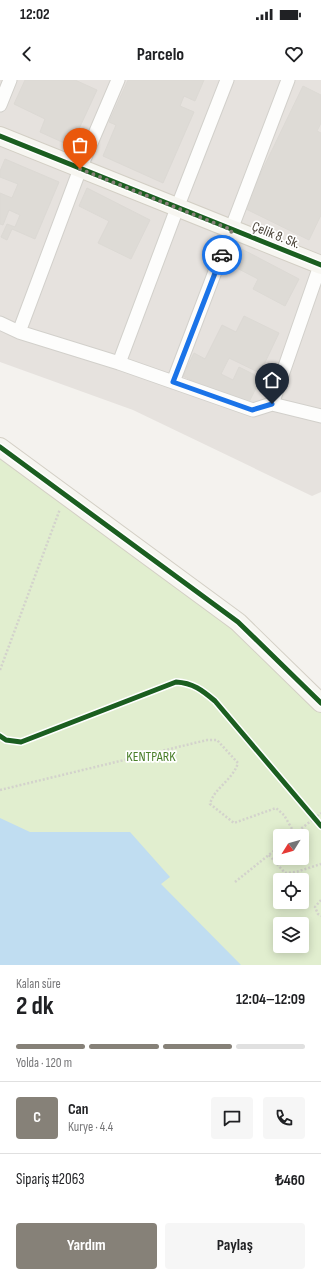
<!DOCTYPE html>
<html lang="tr">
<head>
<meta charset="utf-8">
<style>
  body { margin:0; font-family:"Sofia Sans Condensed",sans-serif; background:#f6f6f6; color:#202124; height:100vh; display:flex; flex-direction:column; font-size:15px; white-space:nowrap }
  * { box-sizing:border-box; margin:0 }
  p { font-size:13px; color:#757577 }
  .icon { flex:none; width:22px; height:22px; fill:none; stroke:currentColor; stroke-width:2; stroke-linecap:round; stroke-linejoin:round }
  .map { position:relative; height:885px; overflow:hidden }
  .drawer { display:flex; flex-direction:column; background:#fff; flex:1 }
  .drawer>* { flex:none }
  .needle { width:26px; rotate:233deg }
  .controls { position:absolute; left:273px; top:749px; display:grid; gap:8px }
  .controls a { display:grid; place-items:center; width:36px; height:36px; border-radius:4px; background:#fff; box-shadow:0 2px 10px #0003; font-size:20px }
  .pin { position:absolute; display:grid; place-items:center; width:34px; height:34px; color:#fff; margin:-41px -17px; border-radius:50% 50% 50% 0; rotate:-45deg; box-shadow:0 0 4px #0007 }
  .pin .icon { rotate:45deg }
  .courier { position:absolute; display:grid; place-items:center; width:40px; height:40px; margin:-20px; border:3px solid #1a73e8; border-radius:50%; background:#fff; color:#222; box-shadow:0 1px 5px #0007 }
  .headline em { font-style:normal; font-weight:700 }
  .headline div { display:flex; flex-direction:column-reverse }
  .headline { display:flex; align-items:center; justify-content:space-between; height:68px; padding:0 16px }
  h1 { font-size:26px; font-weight:700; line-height:30px }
  .bar { display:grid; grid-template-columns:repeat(4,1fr); gap:6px 4px; align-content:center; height:48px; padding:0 16px }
  .bar i { height:5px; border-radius:3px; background:#e0e0e0 }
  .bar .active { background:#868178 }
  .bar p { grid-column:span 4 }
  .line { display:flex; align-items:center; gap:10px; padding:0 16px; border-top:1px solid #e0e0e0 }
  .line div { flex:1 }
  .round { display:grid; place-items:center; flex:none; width:42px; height:42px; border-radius:4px; background:#f6f6f6 }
  .button { display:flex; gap:8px; margin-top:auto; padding:8px 16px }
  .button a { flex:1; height:46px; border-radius:4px; background:#868178; color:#fff; font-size:16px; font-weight:700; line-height:46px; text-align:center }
  .button a+a { background:#f6f6f6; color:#202124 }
  .status { display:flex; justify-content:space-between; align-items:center; height:28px; padding:0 20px; background:#fff; direction:ltr }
  .status svg { height:11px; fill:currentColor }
  header { display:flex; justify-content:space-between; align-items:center; height:52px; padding:0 16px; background:#fff; font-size:18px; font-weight:700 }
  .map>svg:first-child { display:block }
  .industrial { fill:#e6e2de }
  .green { fill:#e1eecf; fill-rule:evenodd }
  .water { fill:#c0ddf1 }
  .building { fill:#dedbd6; stroke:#dcd9d4 }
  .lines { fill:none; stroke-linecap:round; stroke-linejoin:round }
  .street-casing { stroke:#d2d0cb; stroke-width:15 }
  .secondary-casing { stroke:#d3cfc5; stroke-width:20 }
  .path { stroke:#d3d2cc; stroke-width:2.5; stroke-dasharray:2 2; stroke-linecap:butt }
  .street { stroke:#fdfdfc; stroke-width:13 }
  .secondary { stroke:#f7f6f1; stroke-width:18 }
  .cycleway-casing { stroke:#fff; stroke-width:8 }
  .cycleway { stroke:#1b5e20; stroke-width:5 }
  .done { stroke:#868178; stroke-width:4; stroke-dasharray:0 7.2 }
  .route { stroke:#1a73e8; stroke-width:5 }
  .labels { text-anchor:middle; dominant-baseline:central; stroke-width:3.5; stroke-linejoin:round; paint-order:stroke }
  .street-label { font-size:14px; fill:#4b4439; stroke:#fff }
  .park-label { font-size:14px; fill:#4a7f2a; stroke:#fff }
</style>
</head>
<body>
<div class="status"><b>12:02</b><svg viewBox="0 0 49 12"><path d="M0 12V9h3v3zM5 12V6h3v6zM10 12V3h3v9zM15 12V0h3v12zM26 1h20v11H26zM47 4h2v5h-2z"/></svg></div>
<header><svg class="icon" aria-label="back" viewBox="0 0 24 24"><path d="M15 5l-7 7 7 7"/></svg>Parcelo<svg class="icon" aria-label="heart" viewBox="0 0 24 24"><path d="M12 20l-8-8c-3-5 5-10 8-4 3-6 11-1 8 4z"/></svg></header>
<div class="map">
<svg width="321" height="885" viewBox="0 0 321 885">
  <rect width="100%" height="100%" fill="#f4f2ee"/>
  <path class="industrial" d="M0,0H321V412L312,416L133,330L0,282Z"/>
  <path class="green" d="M0,375L249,558L321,631V885H0ZM280,756H302V778H280ZM280,800H302V822H280ZM280,844H302V866H280Z"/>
  <path class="water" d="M0,738L30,752H130L170,797L161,804L241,885H0Z"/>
  <path class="building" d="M25,0H75L97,10L71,66L40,52L45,39L14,24Z
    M128,0H204L195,21L184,16L180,26L194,32L163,103L103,76L116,45L109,42Z
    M303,6L321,15V43L317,51L321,53V135L309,160L244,128Z
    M5,79L59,102L35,159L12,149L7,160L1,157L7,144L15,147L20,135L9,130L3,145L0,144V113L12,118L18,104L0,97V91Z
    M87,108L150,140L131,179L98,163L109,141L79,126Z
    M236,166L299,199L285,226L253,209L258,199L227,183Z
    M244,236L279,253L260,293L229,278L221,294L233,300L239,287L261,298L248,324L218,310L217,313L183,296L194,273L205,279L222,245L236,252Z"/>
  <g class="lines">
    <g class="street-casing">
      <path id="street" d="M0,25L10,0
        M0,243L19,252L119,283L253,330L272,324L321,336
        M19,252L80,89L118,0
        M119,283L179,123L227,0
        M173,302L288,0
        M272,324L321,183"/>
    </g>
    <g class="secondary-casing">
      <path id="secondary" d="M0,56L321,185
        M0,367L238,542L321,623"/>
    </g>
    <path class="path" d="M0,590L60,429
      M0,710L207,660H217L238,683C232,701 214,708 210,724L234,743L276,728L284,735L295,754
      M292,756L321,733
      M269,775L285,793L296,792L321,784
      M235,802L280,766
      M321,820L315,827L318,834L321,836"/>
    <use href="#street" class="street"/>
    <use href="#secondary" class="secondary"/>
    <g class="cycleway-casing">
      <path id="cycleway" d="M0,56L321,185
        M0,367L238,542L321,623
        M0,656L6,660L21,662L176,602C193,603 202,610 215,621L321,746"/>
    </g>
    <use href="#cycleway" class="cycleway"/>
  </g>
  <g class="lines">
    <path class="done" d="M80,89L232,150L222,175"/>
    <path class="route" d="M222,175L173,302L252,330L272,324"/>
  </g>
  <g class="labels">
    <g class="street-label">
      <text transform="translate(276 155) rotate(22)">Çelik 8. Sk.</text>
    </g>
    <g class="park-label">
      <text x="151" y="676">KENTPARK</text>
    </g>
  </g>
</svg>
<div class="controls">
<a><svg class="needle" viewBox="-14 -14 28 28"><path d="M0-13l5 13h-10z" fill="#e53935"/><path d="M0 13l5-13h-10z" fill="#757577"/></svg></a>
<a><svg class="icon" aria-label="locate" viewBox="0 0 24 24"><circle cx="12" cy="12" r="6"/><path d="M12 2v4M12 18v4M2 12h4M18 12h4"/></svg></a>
<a><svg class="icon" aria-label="layers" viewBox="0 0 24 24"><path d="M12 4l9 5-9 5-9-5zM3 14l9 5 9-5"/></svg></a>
</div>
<div class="pin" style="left:80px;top:89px;background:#ea580c"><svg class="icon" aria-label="bag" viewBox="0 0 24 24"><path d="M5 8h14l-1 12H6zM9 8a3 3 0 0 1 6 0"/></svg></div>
<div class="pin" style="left:272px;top:324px;background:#1f2937"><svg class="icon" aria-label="home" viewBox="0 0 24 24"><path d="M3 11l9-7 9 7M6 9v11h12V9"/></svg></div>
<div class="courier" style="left:222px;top:175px"><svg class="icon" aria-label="car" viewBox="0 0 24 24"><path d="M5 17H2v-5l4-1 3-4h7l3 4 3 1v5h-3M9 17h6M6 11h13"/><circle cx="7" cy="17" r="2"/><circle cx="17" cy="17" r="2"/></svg></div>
</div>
<section class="drawer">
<div class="headline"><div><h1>2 dk</h1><p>Kalan süre</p></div><em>12:04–12:09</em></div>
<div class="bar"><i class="active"></i><i class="active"></i><i class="active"></i><i></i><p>Yolda · 120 m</p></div>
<div class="line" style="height:72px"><b class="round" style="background:#868178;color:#fff">C</b><div><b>Can</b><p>Kurye · 4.4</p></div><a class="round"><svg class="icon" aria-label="chat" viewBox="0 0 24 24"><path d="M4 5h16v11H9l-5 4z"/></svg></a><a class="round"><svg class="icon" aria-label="phone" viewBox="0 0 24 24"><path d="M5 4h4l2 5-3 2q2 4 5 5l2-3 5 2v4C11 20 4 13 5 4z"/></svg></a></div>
<div class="line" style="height:52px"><div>Sipariş #2063</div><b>₺460</b></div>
<div class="button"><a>Yardım</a><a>Paylaş</a></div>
</section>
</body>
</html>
